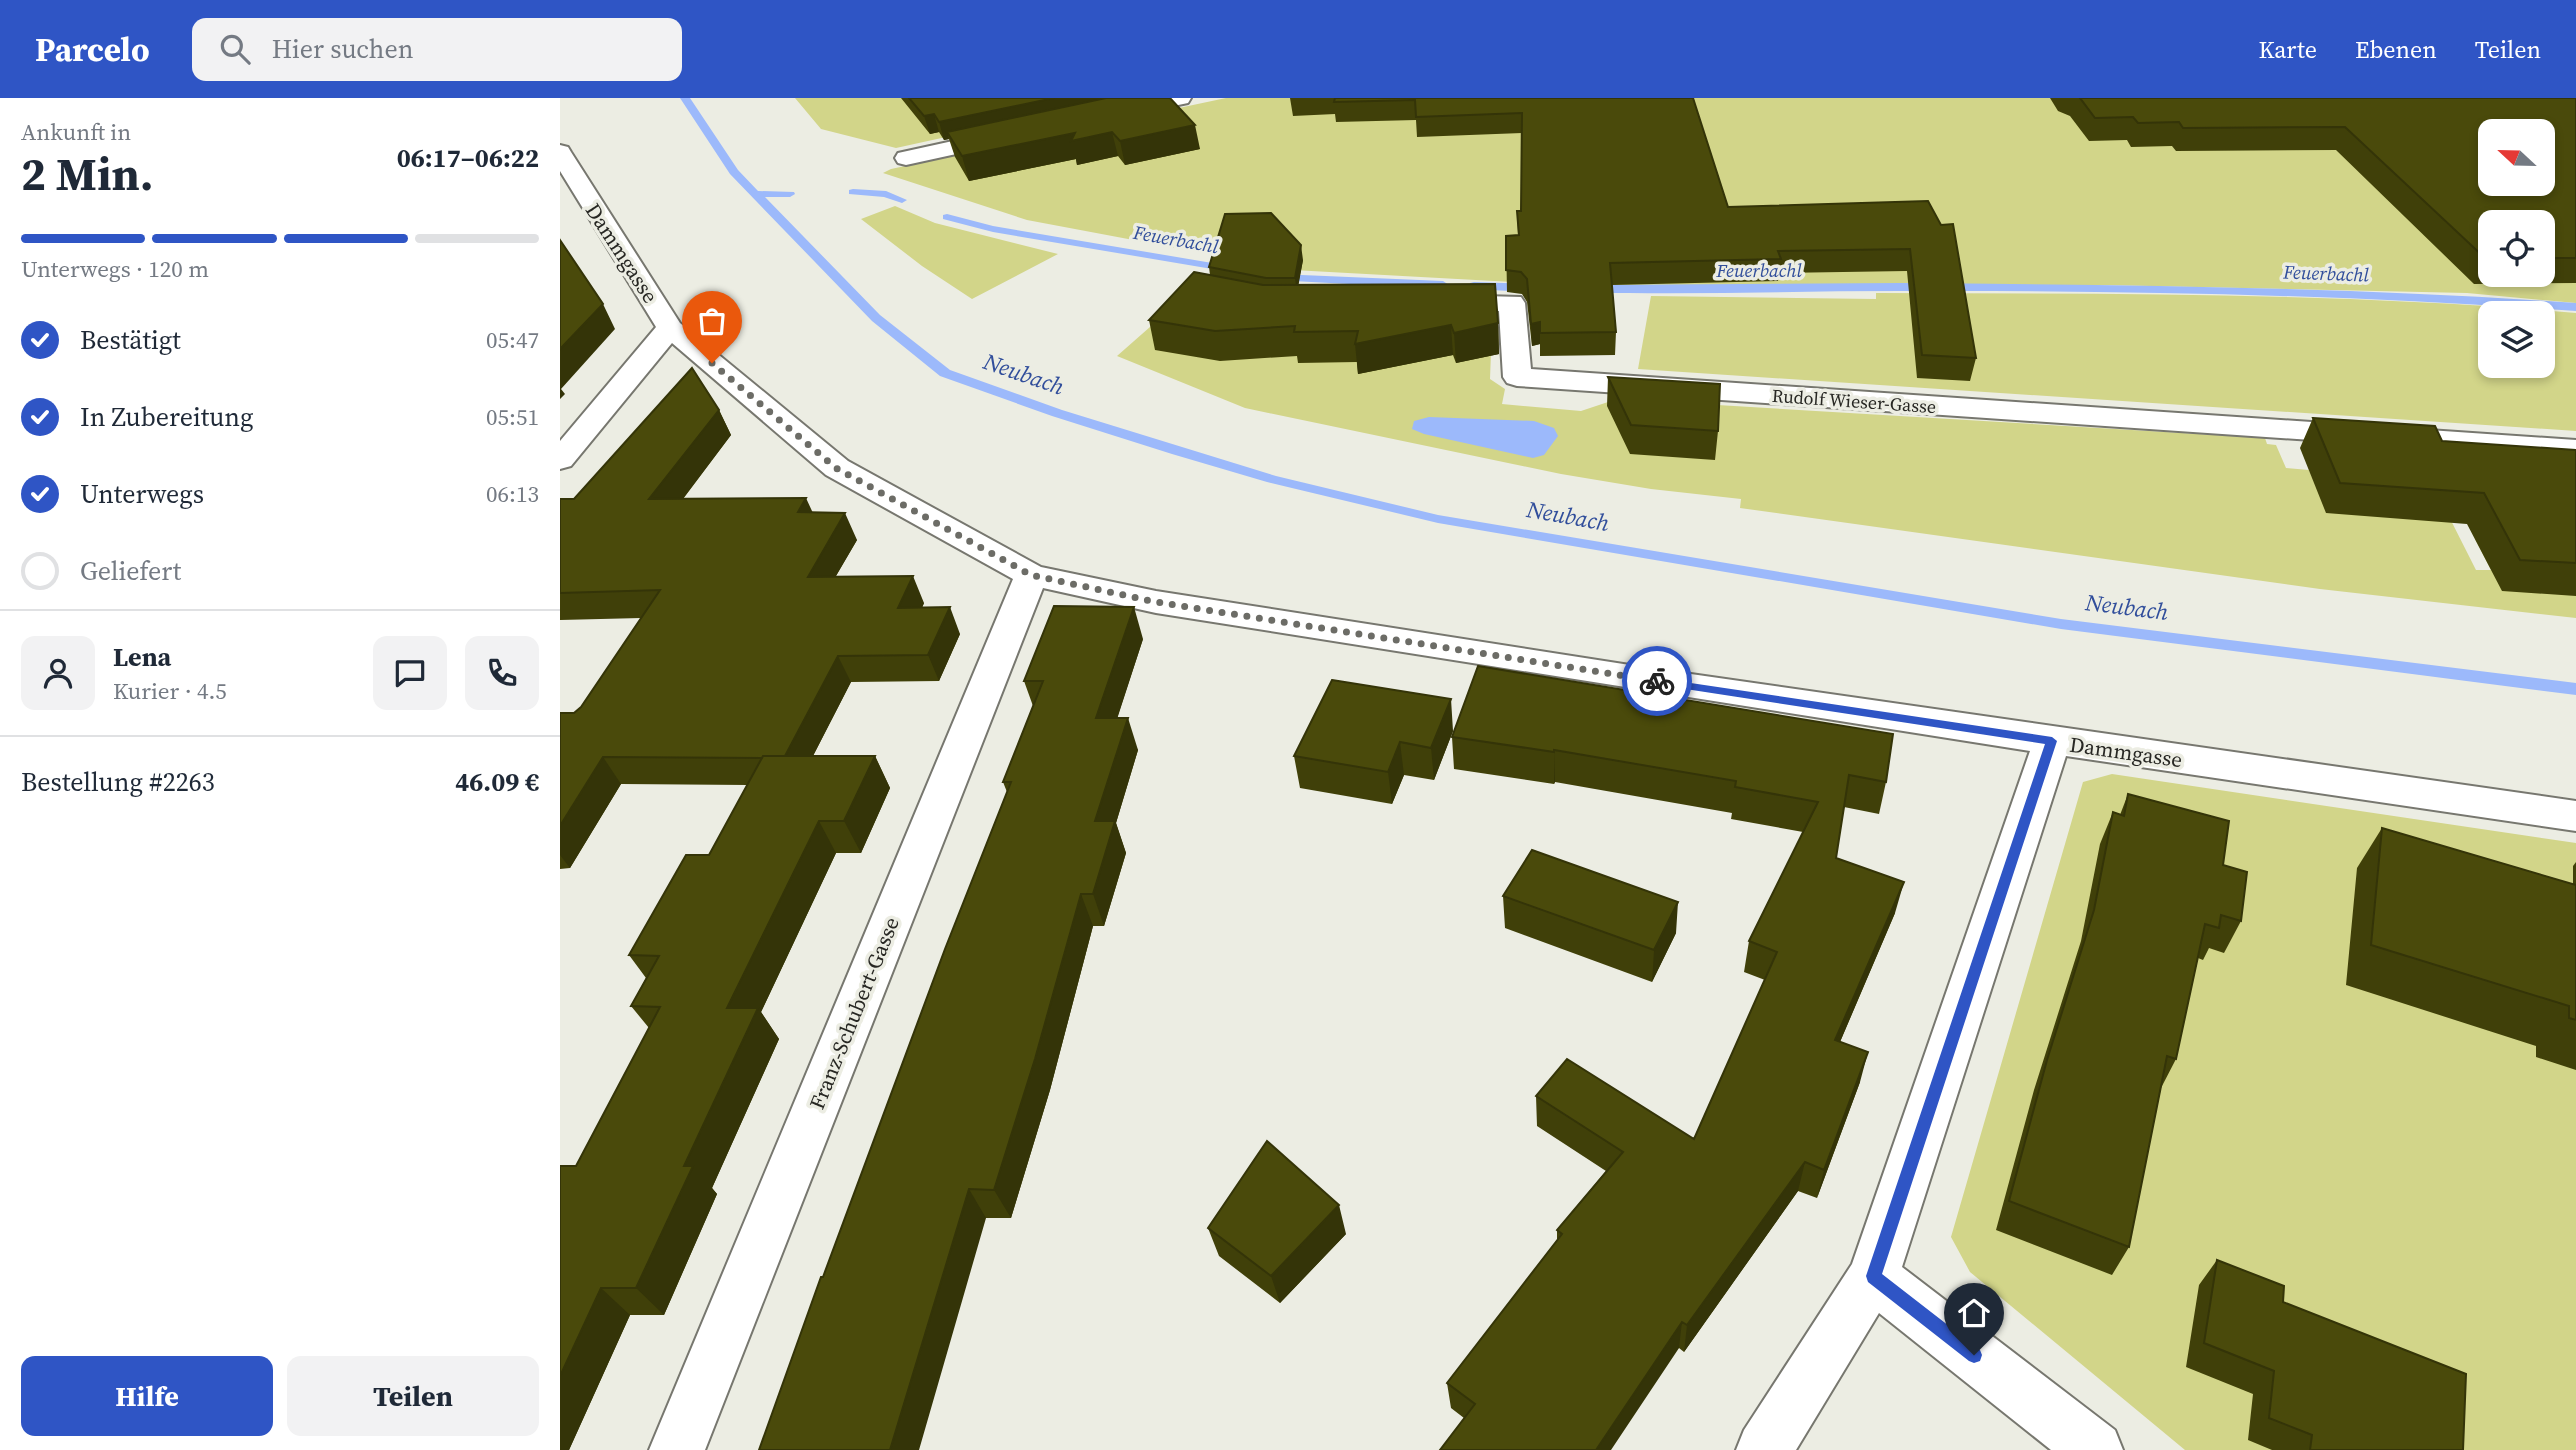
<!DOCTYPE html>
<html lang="de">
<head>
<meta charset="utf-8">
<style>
  body { margin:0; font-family:"Source Serif 4",serif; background:#f2f2f3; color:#1f2937; height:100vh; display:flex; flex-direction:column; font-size:26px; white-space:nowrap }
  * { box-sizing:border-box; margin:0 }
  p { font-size:23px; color:#747a83 }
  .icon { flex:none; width:38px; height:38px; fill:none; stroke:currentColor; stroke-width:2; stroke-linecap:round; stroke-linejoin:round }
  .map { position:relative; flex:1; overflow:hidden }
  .panel { display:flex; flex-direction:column; background:#fff; width:560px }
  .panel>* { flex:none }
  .needle { width:46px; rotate:292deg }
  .controls { position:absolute; left:1918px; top:21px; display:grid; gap:14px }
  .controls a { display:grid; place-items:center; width:77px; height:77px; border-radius:14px; background:#fff; box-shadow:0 4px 10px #0003; font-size:35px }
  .pin { position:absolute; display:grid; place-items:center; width:60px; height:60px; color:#fff; margin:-72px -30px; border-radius:50% 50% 50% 0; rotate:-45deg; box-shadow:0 0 7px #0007 }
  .pin .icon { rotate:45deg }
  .courier { position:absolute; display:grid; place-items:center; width:70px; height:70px; margin:-35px; border:5px solid #2f55c5; border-radius:50%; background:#fff; color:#222; box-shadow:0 2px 9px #0007 }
  .headline em { font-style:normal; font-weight:700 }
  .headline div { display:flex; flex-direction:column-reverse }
  .headline { display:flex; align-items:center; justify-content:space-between; height:119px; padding:0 21px }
  h1 { font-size:46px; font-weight:700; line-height:52px }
  .bar { display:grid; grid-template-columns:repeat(4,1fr); gap:10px 7px; align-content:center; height:84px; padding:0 21px }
  .bar i { height:9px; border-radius:5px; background:#e0e1e3 }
  .bar .active { background:#2f55c5 }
  .bar p { grid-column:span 4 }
  .line { display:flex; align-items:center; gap:18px; padding:0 21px; border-top:2px solid #e0e1e3 }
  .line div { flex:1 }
  .round { display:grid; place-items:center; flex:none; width:74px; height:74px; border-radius:14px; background:#f2f2f3 }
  ol { padding:0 21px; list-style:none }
  li { display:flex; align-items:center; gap:21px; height:77px }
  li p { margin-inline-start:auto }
  li .icon { padding:7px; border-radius:50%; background:#2f55c5; color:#fff; stroke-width:4 }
  li:last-child { color:#747a83 }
  li i { width:38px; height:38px; border:4px solid #e0e1e3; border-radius:50% }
  .primary-button { display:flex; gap:14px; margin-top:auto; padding:14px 21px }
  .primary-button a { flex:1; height:80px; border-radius:14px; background:#2f55c5; color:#fff; font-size:28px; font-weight:700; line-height:80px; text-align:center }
  .primary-button a+a { background:#f2f2f3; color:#1f2937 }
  header { display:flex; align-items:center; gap:42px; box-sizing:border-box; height:98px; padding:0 35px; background:#2f55c5; color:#fff }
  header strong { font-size:33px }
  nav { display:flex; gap:38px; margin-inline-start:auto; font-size:24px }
  .search { width:490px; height:63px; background:#f2f2f3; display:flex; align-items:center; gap:18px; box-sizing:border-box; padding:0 24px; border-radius:14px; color:#747a83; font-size:26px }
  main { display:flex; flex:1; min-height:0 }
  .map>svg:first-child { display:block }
  .green { fill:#d2d589; fill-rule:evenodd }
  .water { fill:#9cb9fb }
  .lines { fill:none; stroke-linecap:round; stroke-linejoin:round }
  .stream { fill:#9cb9fb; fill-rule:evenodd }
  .minor-casing { stroke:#77776f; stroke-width:4 }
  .minor { fill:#fff; fill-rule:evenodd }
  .wall { fill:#404009; fill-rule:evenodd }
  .shaded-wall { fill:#343408 }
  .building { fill:#4a4a0b; stroke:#343408; stroke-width:2; fill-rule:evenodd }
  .route { fill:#2f55c5 }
  .done { stroke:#6c6c66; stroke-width:7; stroke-dasharray:0 12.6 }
  .labels { text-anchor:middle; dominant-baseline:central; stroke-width:7; stroke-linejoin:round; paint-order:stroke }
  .far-street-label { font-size:18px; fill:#272723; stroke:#ecede3 }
  .far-water-label { font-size:19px; font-style:italic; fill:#314e9b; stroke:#ecede3 }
  .street-label { font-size:21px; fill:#272723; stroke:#ecede3 }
  .water-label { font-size:23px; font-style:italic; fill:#314e9b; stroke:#ecede3 }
</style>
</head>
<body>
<header>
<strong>Parcelo</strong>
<div class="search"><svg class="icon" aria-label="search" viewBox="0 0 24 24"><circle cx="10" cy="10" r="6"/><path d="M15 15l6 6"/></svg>Hier suchen</div>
<nav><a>Karte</a><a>Ebenen</a><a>Teilen</a></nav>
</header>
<main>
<section class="panel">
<div class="headline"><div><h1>2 Min.</h1><p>Ankunft in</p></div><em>06:17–06:22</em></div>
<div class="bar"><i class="active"></i><i class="active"></i><i class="active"></i><i></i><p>Unterwegs · 120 m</p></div>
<ol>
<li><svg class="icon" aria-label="check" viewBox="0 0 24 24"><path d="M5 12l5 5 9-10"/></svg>Bestätigt<p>05:47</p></li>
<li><svg class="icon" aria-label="check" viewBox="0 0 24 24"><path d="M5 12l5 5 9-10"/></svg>In Zubereitung<p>05:51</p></li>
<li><svg class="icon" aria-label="check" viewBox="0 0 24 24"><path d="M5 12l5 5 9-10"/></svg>Unterwegs<p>06:13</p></li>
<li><i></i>Geliefert</li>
</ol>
<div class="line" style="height:126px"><a class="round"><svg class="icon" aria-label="person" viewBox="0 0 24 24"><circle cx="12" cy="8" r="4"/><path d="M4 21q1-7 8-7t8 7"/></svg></a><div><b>Lena</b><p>Kurier · 4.5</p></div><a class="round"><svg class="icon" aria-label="chat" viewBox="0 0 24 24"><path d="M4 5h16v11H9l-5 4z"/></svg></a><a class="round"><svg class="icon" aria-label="phone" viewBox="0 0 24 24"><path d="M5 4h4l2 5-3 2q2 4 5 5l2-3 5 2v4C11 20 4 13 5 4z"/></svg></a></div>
<div class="line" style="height:91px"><div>Bestellung #2263</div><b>46.09 €</b></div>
<div class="primary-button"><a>Hilfe</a><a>Teilen</a></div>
</section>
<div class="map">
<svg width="2016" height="1352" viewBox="0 0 2016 1352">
  <rect width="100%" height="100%" fill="#ecede3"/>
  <path class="green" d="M235,0H481L478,19L336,50L261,31Z
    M666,0H1574L1907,81L1930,33V86H1983L2016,68V205L1907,195L1544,187L1042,189L733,172L467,122L323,75L331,71ZM1930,124H1983V177H1930Z
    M335,108L375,125L498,156L412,201L362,168L301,121Z
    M1316,195C1549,196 1784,194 2016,215V333L1078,271L1091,198L1316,201ZM1930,215H1983V268H1930Z
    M607,214L932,227L930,281L945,291L942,306L1021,313L1057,301L1705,340L1707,346L1716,347L1726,370L1749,372L1767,415L1871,383L1916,472H1931L1915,441H1934L2016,427V520L1760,491L1180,410L1181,401L1091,391L1001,376L685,310L557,258Z
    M1552,676L2016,745V1352H1625L1410,1174L1391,1139L1523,684Z"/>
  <path class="water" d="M869,319L974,323L994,330L998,338L984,357L973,360L864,336L852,331L854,323Z"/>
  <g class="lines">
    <path class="stream" d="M120,0H130L178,72L198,93L234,94L235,96L230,99H205L320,217L390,272L502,312L716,378L878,417L1501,521L2016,585V597L1501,531L878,425L707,384L612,356L492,318L380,278L312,223L170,76Z
      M293,91L326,93L347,102L342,105L324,99L289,96V92Z
      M387,116L433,128L670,168L676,171L670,174L433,134L383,121V117Z
      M718,176L883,183L889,187L883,191L714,182V178Z
      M914,184L970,186L976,190L970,194L910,191V185Z
      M1341,185C1566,187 1791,189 2016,205V213C1791,197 1565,192 1339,193C1249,193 1159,196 1069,195H1030L1024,191L1030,187Z"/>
    <g class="minor-casing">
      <path id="minor" d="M590,0H631L628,5L560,19L552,18L549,13L552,8Z
        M443,32L451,34L454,39L451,44L346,67L338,65L335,60L338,55Z
        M0,47L8,49L11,54L120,225L288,363L481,469L596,493L1089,570L2016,703V733L1506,658L1342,1169L1555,1332L1563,1352H1491L1319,1215L1236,1352H1176L1184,1332L1292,1166L1470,653L596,515L483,490L145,1352H89L453,481L266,377L112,245L11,368L0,371V343L96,229L0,73Z
        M886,197L961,199L965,205L971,271L2016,342V360L957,288L947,285L943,279L939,213L877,211L873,205L877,199Z"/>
    </g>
    <use href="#minor" class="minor"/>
  </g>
  <path class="wall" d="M341,0H610L640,51L565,67L558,58L517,67L516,61L409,83L395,59L389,41L384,42L379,34L370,36Z
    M730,0H1133L1168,109L1368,103L1416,260L1410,283L1357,280L1347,173L1219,175L1218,183L1052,187L1056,234L1055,257L980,258V246L972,248L967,204L962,196L947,194L946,138L958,137L957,113H961L962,35L857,39L856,22L776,24L775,16L733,18Z
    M1490,0H2016V185L1914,186L1776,52L1616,53L1612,48L1571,49L1567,42L1529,43L1510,18L1498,13ZM1930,124H1983V177H1930Z
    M743,162L738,187L938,225L939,256L896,265L893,257L798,276L797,264L738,265L737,258L660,263L595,252L589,222L650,177L649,169Z
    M1048,279L1158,333L1155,362L1070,356L1047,308Z
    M159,312L171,337L123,401L253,414L297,442L276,478L364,505L362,510L400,536L379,583L291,584L253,658H315L330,690L301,755H276L201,914L219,941L152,1090L157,1096L104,1217H70L9,1352H0L16,1068L89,930L71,908L86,880L69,857L149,757L188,687L61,686L10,770L0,771V615H14L21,609L81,520L0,522V401H14Z
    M1753,320L1882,343L2016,352V498L1942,493L1907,426L1766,415L1740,350Z
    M583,541L557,620L578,652L556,725L566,755L544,828H533L490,992L451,1120H426L263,1179L447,694L443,684L473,608L464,583Z
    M918,568L1326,684L1319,716L1284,709L1276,760L1335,815L1280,944L1300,984L1257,1100L1238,1093L1124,1254L1119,1250L904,1320L891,1310L887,1285L997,1142V1132L1046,1073L977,1028L976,998L1134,1041L1205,882L1184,874L1189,843L1243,734L1171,721L1172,715L995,684L994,686L894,671L892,639Z
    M893,633L874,682L844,677L832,706L740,690L734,658Z
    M1568,696L1663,767L1681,823L1664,855L1649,850L1643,862L1638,860L1616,961L1601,990L1569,1149L1552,1177L1436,1132L1474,992L1521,843L1540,746L1553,714L1560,717Z
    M1822,730L2013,786V768L2016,764V972L1976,959V948L1786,887L1797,770Z
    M943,798L1116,835L1092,884L945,830Z
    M648,1130L786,1136L720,1205L659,1158Z
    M1657,1162L1723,1204L1903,1352H1712L1688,1342L1693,1296L1626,1269L1639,1187Z"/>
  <path class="shaded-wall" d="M494,0H579L387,34L389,41L384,42L379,24Z
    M374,16L379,34L370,36L364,18Z
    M635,27L640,51L565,67L560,43Z
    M552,34L558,58L517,67L516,61L409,83L402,58L515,35Z
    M741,147L743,162L737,195L735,180Z
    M43,206L55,231L1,291L5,296L0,301V251Z
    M980,224V246L972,248L971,226Z
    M938,225L939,256L896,265L894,235Z
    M891,227L893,257L798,276L795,246Z
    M159,312L171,337L103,427L89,401Z
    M246,400L258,426L238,414Z
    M285,415L297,442L260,505L248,479Z
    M353,478L364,505L349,537L338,510Z
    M390,509L400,536L379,583L368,557Z
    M574,509L583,541L547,652L536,620Z
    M278,558L291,584L238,687L223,660Z
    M891,601L893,633L874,682L871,650Z
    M568,620L578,652L556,725L566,755L544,828L533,796L535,723Z
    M840,644L844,677L832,706L828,674Z
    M994,652L995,684L994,686Z
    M315,658L330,690L301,755L284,723Z
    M43,659L61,686L10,770L0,757V728Z
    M259,723L276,755L201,914L219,941L152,1090L157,1096L104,1217L76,1190L124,1068L167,910Z
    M1344,784L1335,815L1268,972L1275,942Z
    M521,796L533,828L490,992L451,1120L434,1092Z
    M1118,804L1116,835L1092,884L1094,852Z
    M1308,954L1300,984L1257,1100L1264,1072Z
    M1245,1064L1238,1093L1124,1254L1127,1227Z
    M409,1091L426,1120L359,1352H330Z
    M779,1107L786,1136L720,1205L711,1178Z
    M41,1190L70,1217L9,1352H0V1278Z
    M1122,1224L1119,1250L1051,1352H1036Z"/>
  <path class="building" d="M349,0H494L379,24L374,16L364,18Z
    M546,0H610L635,27L560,43L552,34L511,43L515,35L402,58L387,34Z
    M775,0H1133L1168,109L1368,103L1381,127L1393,126L1416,260L1362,257L1350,151L1218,153L1221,161L1050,165L1056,234L980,235V224L971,226L967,181L961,174L946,172V138L959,137L957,113H961L962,15L856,19L855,2L774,4Z
    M1520,0H2016V160H1983V124H1930V161H1926L1785,29L1623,30L1619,24L1578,25L1573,19L1535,20ZM1930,33H1983V86H1930Z
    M711,115L741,147L735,180H706L649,169L665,116Z
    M0,142L43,206L0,251Z
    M634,174L703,187L935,186L938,225L894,235L891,227L795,246L798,233L734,234L735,228L655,233L589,222Z
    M132,270L159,312L89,401L246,400L238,414L285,415L248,479L353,478L338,510L390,509L368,557L278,558L225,658H203L202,660L43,659L0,728V615H14L21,609L100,492L0,495V401H14Z
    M1048,279L1160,286L1158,333L1071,327Z
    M1753,320L1875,328L1882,343L2016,352V465L1960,462L1924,395L1780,385Z
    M494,508L574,509L536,620H568L535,723H555L533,796H521L475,961L434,1092L409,1091L330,1352H199L261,1179H263L385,851L451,684H443L483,583H464Z
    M918,568L1333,636L1326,684L1289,677L1276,760L1344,784L1275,942L1308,954L1264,1072L1245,1064L1127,1227L1122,1224L1036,1352H880L915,1306L887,1285L1002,1136L997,1132L1063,1054L976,998L1007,961L1134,1041L1217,854L1189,843L1258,704L1175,689L1176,683L994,652V654L892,639Z
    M772,582L891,601L871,650L840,644L828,674L734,658Z
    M203,658H315L284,723H259L167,910H198L124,1068H133L76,1190H41L0,1278V1068H16L100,909L71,908L99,858L69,857L126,757H149Z
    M1568,696L1669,723L1663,767L1687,774L1681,823L1661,817L1659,830L1645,826L1616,961L1607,958L1569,1149L1449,1103L1487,962L1534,812L1553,714L1564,718Z
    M1822,730L2016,787V922L2009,920V908L1811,847Z
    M972,752L1118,804L1094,852L943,798Z
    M707,1043L779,1107L711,1178L648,1130Z
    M1657,1162L1724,1188L1723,1204L1906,1276L1903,1352H1750L1752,1337L1709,1320L1714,1273L1644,1245Z"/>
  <path class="route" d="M1097,580L1492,639L1497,643L1322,1176L1420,1252L1422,1257L1420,1263L1414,1265L1409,1263L1308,1184L1306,1178L1485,646L1093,586L1091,583Z"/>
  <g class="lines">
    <path class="done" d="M152,265L276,370L471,477L596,504L1097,583"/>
  </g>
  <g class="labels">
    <g class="far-street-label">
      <text transform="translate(1294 303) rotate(4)">Rudolf Wieser-Gasse</text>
    </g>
    <g class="far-water-label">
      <text transform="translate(616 141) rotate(10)">Feuerbachl</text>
      <text x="1199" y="172">Feuerbachl</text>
      <text transform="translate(1766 175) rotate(2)">Feuerbachl</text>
    </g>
    <g class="street-label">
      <text transform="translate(62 155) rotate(57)">Dammgasse</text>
      <text transform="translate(1566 654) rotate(8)">Dammgasse</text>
      <text transform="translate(294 915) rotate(-68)">Franz-Schubert-Gasse</text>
    </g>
    <g class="water-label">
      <text transform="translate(464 276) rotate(19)">Neubach</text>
      <text transform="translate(1008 418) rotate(10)">Neubach</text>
      <text transform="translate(1567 509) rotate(7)">Neubach</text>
    </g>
  </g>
</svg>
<div class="controls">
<a><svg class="needle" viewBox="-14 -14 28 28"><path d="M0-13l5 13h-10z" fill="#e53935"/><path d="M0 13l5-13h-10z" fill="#747a83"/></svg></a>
<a><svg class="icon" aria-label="locate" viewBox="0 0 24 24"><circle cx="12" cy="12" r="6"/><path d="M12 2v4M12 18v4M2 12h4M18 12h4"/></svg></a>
<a><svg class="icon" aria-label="layers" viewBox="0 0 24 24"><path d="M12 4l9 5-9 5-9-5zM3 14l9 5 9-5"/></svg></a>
</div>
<div class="pin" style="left:152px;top:265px;background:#ea580c"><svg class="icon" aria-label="bag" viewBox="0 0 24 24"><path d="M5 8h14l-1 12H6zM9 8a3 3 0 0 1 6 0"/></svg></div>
<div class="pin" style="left:1414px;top:1257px;background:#1f2937"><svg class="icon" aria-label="home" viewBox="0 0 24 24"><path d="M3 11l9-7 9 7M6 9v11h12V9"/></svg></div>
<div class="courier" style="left:1097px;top:583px"><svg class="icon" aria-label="bike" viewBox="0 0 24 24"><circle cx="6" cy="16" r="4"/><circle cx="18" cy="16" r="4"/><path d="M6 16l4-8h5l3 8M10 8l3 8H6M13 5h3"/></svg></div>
</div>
</main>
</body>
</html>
